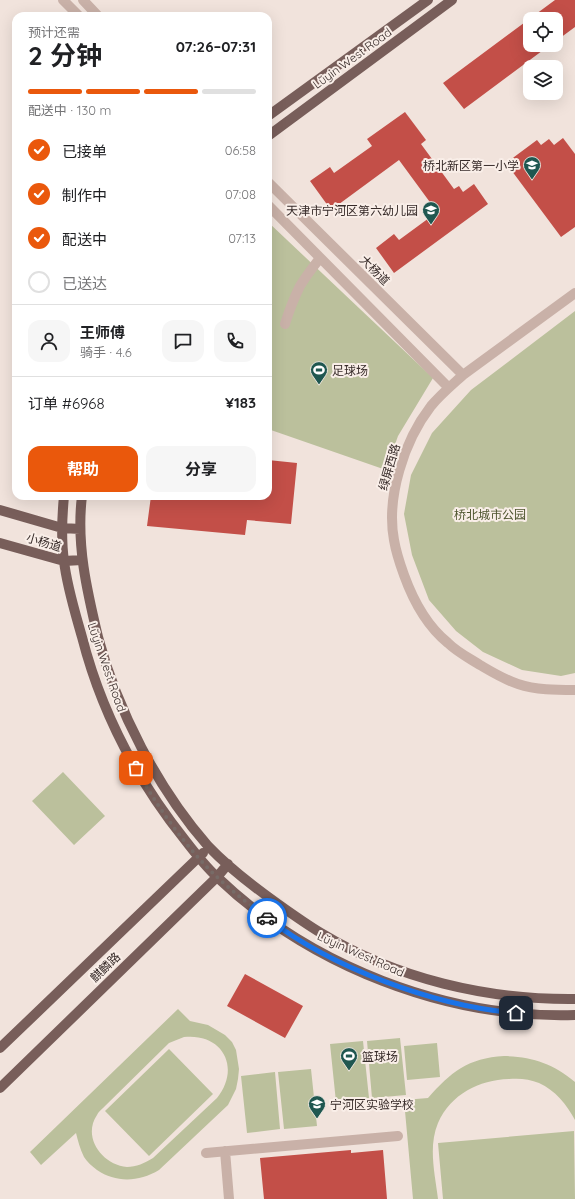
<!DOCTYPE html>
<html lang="zh">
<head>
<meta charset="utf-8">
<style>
  body { margin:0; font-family:Quicksand,"Noto Sans SC",sans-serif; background:#f6f6f6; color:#202124; height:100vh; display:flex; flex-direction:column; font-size:15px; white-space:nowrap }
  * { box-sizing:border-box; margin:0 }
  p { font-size:13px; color:#757577 }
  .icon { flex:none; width:22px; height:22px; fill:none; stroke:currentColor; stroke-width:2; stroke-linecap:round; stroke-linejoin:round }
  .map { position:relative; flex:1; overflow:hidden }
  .sheet { position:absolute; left:12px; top:12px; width:260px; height:488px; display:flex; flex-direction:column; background:#fff; border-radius:12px; box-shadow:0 4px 16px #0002 }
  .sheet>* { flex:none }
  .buttons { position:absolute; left:523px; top:12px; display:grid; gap:8px }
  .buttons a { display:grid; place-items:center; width:40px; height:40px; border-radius:8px; background:#fff; box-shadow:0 4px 16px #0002; font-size:20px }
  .pin { position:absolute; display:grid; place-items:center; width:34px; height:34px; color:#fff; margin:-17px; border-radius:8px; box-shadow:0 2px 6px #0006 }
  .courier { position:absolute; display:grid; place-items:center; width:40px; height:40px; margin:-20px; border:3px solid #1a73e8; border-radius:50%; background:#fff; color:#222; box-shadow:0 1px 5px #0007 }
  .summary em { font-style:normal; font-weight:700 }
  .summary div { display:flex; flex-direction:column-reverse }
  .summary { display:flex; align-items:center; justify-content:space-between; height:68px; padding:0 16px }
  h1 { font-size:26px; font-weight:700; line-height:30px }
  .bar { display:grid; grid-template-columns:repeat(4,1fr); gap:6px 4px; align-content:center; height:48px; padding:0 16px }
  .bar i { height:5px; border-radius:3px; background:#e0e0e0 }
  .bar .selected { background:#ea580c }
  .bar p { grid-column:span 4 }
  .line { display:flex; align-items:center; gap:10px; padding:0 16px; border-top:1px solid #e0e0e0 }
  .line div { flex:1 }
  .round { display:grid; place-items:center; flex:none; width:42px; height:42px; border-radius:12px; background:#f6f6f6 }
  ol { padding:0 16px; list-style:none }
  li { display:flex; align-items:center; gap:12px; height:44px }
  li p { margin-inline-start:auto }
  li .icon { padding:4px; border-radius:50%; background:#ea580c; color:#fff; stroke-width:4 }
  li:last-child { color:#757577 }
  li i { width:22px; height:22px; border:2px solid #e0e0e0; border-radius:50% }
  .primary-button { display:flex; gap:8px; margin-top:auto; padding:8px 16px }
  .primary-button a { flex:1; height:46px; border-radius:12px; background:#ea580c; color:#fff; font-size:16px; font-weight:700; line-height:46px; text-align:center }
  .primary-button a+a { background:#f6f6f6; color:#202124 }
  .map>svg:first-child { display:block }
  .green { fill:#bbc09c; fill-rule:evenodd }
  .building { fill:#c34f48 }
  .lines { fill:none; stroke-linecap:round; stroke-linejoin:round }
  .minor { stroke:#c9b1a8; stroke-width:10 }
  .major { stroke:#785e5a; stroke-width:10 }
  .done { stroke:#776b67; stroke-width:4; stroke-dasharray:0 7.2 }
  .route { stroke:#1a73e8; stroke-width:5 }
  .labels { text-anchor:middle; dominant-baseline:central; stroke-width:4; stroke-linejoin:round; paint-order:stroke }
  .street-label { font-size:12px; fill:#362a28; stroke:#f9eee8 }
  .poi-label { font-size:12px; fill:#362a28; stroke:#f9eee8; text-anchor:start }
  .park-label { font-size:12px; fill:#4d542d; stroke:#f9eee8 }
</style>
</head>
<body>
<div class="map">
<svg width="575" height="1199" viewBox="0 0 575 1199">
  <rect width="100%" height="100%" fill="#f1e3dc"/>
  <path class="green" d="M268,222L433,378L398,436L386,470L268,429Z
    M575,311V673L561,676L522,670L483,652L456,631L429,600L412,555L404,514L411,475L432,433L471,390Z
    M63,772L105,816L74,845L32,801Z
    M178,1009L190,1021L208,1025L225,1035L232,1042L236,1050L239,1069L238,1079L236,1089L228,1105L159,1170C139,1182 116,1183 97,1170C92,1166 87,1162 84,1157C80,1149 78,1141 76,1133L41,1165L30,1152ZM184,1037C223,1033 241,1068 217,1098L153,1158C145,1163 136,1167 127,1167C102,1165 82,1137 97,1115C98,1112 101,1110 103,1108L169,1043Z
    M400,1038L406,1095L372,1098L367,1041Z
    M363,1041L369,1098L336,1102L330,1044Z
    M437,1043L440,1077L407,1080L404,1046Z
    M169,1049L213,1094L149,1156L105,1111Z
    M504,1056C533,1057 552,1063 575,1082V1120C567,1105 555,1090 539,1083C530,1079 519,1078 509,1079C479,1080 451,1094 438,1123C428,1147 435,1174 438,1199H413L404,1100L428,1098C451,1072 468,1058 504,1056Z
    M311,1069L317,1126L284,1129L278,1072Z
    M275,1072L280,1129L247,1133L241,1076Z
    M574,1131L575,1199H443L438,1143Z"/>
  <path class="building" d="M555,0H575V27L556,41V19H530V45H550L464,109L443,83Z
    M405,112L426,140L421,144L454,189L459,186L463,192L474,184L488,204L394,273L376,248L394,234L399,240L429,218L423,211L432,205L399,160L331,210L310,181L330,167L334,173L372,146L367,139Z
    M563,138L575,154V227L561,237L506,163L537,140L541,145L549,139L554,145Z
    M268,460L297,463L291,524L247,520L245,535L147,526L151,496H268Z
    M245,974L303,1006L285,1038L227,1006Z
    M351,1150V1153L383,1150L387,1199H264L260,1158Z"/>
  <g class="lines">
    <path class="minor" d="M63,0L79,16
      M83,0L98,16
      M268,182L463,375
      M268,205L448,387
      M575,293L463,375C452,385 440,395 431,406C404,441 386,497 394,540C396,552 400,564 404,575C413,600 427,626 448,643C457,652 469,658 480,665C492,672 505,680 518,684C536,690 556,690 575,690
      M285,324C289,311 294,298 300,286C306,276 313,267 320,258
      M225,1151L229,1199
      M206,1153L398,1136"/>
    <path class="major" d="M268,116L428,0
      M268,136L452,0
      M64,496C62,517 61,540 64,561C67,587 75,612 82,637C101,711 137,780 185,840C195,853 205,866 217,877C310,966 446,1019 575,1015
      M82,496C76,544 87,591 98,637C117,710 158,789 208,846C229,868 254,887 278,904C292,914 306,924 321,933C397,979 487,1000 575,999
      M0,510L62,528L80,529
      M0,543L64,561L82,560
      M0,1048L203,853
      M0,1088L217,877L228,864"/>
  </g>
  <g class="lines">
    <path class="done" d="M136,768C155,804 187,849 217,877C233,892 250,905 267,918"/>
    <path class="route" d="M267,918C332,968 434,1006 516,1013"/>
  </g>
  <defs>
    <g id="school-pin" transform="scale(0.9)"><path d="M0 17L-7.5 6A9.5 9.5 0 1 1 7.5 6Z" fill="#1f5750" stroke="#f9eee8"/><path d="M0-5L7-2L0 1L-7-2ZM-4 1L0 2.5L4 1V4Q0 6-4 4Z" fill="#fff"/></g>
    <g id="stadium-pin" transform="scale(0.9)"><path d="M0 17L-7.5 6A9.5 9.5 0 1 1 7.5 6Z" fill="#1f5750" stroke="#f9eee8"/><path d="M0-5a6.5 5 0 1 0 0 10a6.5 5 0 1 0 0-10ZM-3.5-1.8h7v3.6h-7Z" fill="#fff"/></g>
  </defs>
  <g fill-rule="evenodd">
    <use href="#school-pin" x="532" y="165"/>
    <use href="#school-pin" x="431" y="210"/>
    <use href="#stadium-pin" x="319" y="370"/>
    <use href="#stadium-pin" x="349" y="1056"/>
    <use href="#school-pin" x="317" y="1104"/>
  </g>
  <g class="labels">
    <g class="street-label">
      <text transform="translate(352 58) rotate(-36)">Lüyin West Road</text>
      <text transform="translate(375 270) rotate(45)">大杨道</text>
      <text transform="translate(389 467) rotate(-74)">绿屏西路</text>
      <text transform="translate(44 542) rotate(16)">小杨道</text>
      <text transform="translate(107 667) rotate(71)">Lüyin West Road</text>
      <text transform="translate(361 954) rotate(24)">Lüyin West Road</text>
      <text transform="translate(105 967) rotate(-44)">麒麟路</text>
    </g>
    <g class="poi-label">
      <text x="519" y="165" text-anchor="end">桥北新区第一小学</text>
      <text x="418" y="210" text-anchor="end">天津市宁河区第六幼儿园</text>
      <text x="332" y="370">足球场</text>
      <text x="362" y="1056">篮球场</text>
      <text x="330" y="1104">宁河区实验学校</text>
    </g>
    <g class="park-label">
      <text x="490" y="514">桥北城市公园</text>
    </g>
  </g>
</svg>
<div class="buttons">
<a><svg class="icon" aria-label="locate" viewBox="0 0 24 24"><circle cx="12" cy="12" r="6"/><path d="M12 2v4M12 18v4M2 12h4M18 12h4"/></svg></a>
<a><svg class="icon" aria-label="layers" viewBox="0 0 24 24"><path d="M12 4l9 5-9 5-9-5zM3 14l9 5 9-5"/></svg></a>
</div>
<div class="pin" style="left:136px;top:768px;background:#ea580c"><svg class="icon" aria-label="bag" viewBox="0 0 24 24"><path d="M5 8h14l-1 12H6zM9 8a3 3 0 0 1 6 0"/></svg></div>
<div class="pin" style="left:516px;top:1013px;background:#1f2937"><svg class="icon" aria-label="home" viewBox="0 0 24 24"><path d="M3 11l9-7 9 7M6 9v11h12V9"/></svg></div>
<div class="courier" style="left:267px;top:918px"><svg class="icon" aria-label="car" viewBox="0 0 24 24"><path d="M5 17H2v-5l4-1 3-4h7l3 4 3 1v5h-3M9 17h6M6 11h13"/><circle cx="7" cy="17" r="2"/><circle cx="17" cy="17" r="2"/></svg></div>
<section class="sheet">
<div class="summary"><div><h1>2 分钟</h1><p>预计还需</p></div><em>07:26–07:31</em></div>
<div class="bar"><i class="selected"></i><i class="selected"></i><i class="selected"></i><i></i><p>配送中 · 130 m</p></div>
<ol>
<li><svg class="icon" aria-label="check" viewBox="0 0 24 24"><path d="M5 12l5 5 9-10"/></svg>已接单<p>06:58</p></li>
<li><svg class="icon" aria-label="check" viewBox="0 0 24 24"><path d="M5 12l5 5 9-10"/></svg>制作中<p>07:08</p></li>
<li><svg class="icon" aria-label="check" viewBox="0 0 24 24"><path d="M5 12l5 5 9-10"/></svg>配送中<p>07:13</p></li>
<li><i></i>已送达</li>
</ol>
<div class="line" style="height:72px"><a class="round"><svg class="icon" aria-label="person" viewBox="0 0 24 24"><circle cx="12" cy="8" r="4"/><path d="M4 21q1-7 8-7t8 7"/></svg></a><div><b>王师傅</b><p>骑手 · 4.6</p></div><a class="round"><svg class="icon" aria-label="chat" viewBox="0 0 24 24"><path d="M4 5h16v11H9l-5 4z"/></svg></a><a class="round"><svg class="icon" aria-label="phone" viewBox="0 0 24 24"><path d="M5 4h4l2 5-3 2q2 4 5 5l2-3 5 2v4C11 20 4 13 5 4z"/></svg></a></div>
<div class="line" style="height:52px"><div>订单 #6968</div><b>¥183</b></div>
<div class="primary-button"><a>帮助</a><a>分享</a></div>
</section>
</div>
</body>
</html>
